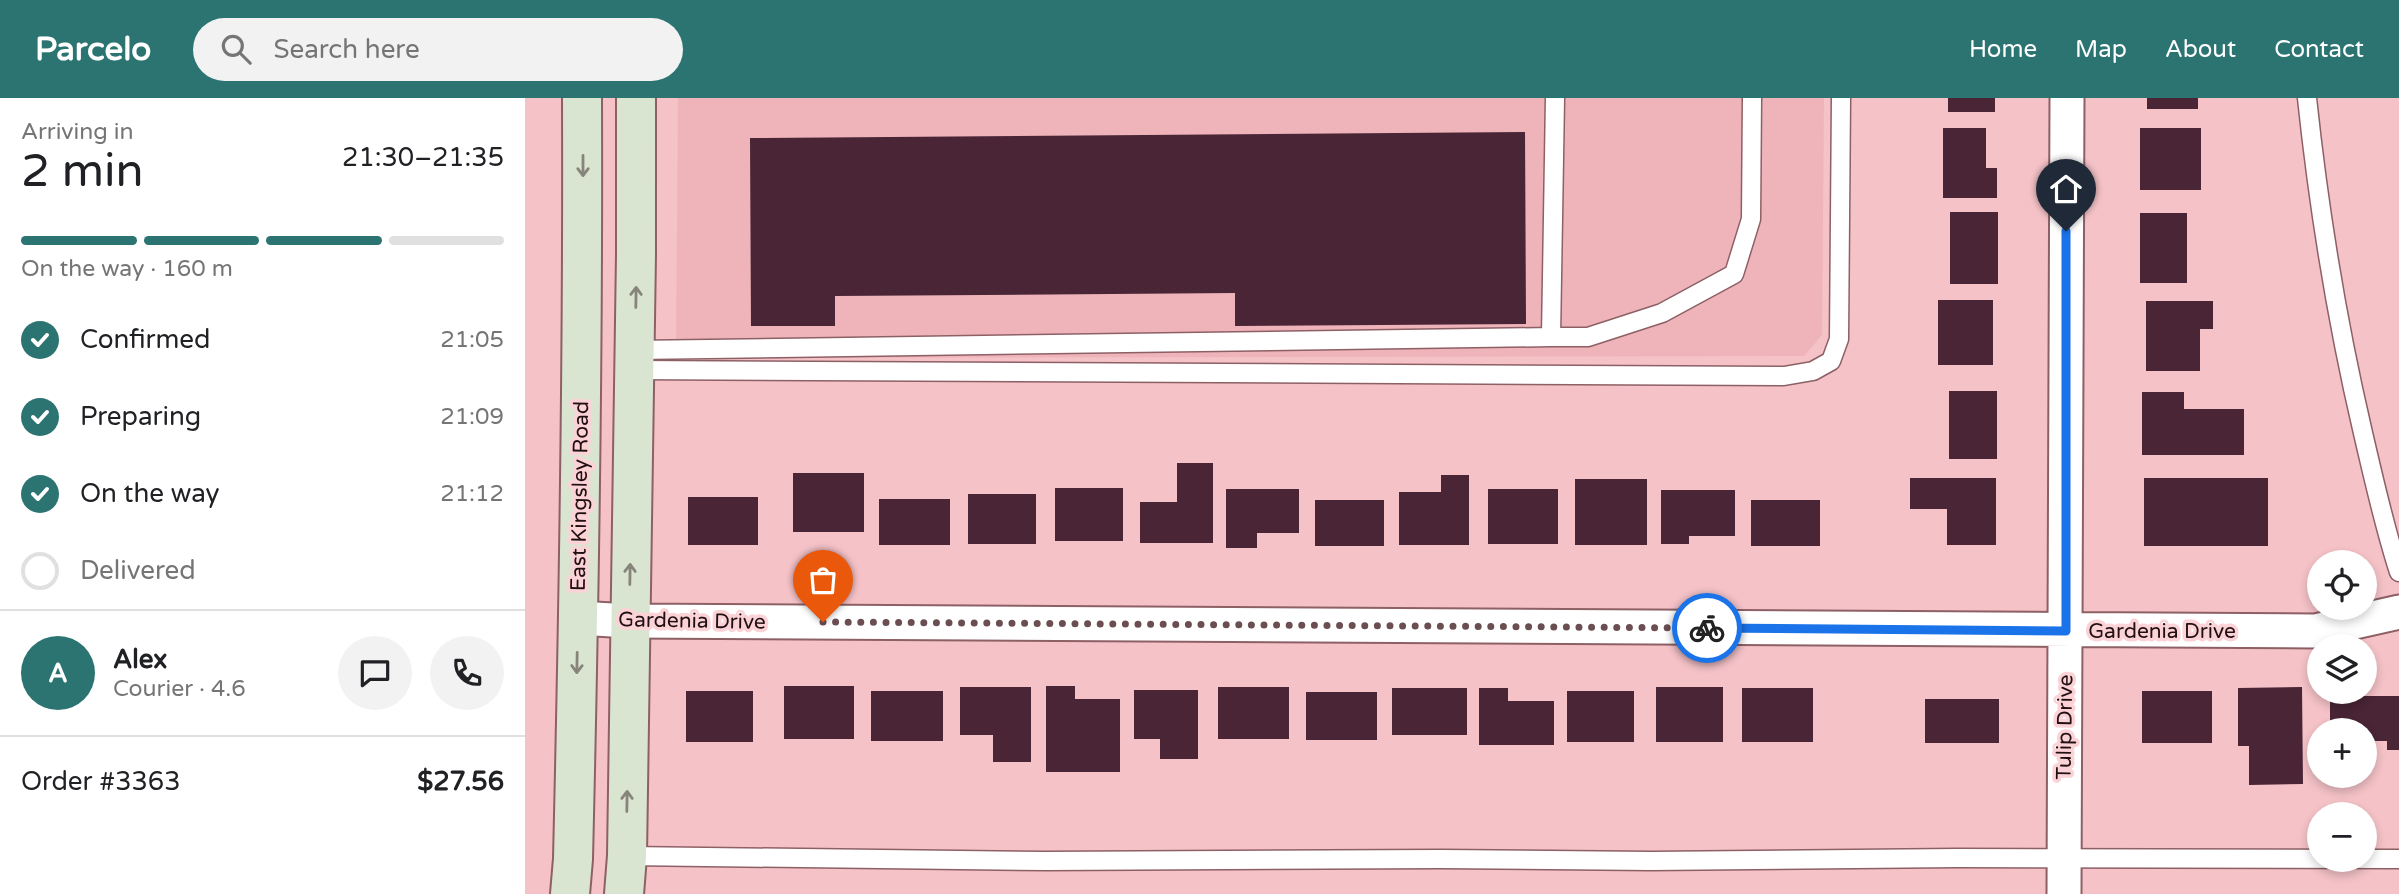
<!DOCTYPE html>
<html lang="en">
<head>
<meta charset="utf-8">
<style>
  body { margin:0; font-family:"Varela Round",sans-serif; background:#f2f2f2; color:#202124; height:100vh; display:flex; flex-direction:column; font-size:26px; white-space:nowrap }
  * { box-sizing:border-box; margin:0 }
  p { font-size:23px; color:#757577 }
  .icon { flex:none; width:38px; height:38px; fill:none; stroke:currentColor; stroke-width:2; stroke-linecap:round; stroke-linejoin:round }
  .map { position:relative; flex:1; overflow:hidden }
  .panel { display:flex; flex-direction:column; background:#fff; width:525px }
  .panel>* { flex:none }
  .buttons { position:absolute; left:1782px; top:452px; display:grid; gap:14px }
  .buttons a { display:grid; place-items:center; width:70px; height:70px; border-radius:50%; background:#fff; box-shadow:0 4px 10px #0003; font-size:35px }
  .pin { position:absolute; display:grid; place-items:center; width:60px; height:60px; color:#fff; margin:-72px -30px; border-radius:50% 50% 50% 0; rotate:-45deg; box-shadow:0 0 7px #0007 }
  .pin .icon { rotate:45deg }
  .courier { position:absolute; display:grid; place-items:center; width:70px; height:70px; margin:-35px; border:5px solid #1a73e8; border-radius:50%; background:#fff; color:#222; box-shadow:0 2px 9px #0007 }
  .head em { font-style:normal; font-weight:600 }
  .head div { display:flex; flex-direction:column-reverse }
  .head { display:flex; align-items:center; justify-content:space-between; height:119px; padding:0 21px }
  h1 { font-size:46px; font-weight:600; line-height:52px }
  .bar { display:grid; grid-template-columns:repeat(4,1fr); gap:10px 7px; align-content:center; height:84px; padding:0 21px }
  .bar i { height:9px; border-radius:5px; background:#e0e0e0 }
  .bar .active { background:#2b7472 }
  .bar p { grid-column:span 4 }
  .line { display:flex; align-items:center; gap:18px; padding:0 21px; border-top:2px solid #e0e0e0 }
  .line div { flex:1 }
  .round { display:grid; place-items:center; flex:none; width:74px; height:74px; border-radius:37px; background:#f2f2f2 }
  ol { padding:0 21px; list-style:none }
  li { display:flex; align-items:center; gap:21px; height:77px }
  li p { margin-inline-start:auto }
  li .icon { padding:7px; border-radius:50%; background:#2b7472; color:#fff; stroke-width:4 }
  li:last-child { color:#757577 }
  li i { width:38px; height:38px; border:4px solid #e0e0e0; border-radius:50% }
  header { display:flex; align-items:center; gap:42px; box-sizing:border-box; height:98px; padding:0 35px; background:#2b7472; color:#fff }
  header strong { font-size:33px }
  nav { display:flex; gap:38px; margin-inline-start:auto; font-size:24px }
  .search { width:490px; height:63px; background:#f2f2f2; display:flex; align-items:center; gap:18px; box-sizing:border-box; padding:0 24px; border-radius:38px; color:#757577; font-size:26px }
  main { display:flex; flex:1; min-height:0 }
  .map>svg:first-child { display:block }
  .built { fill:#eeb4ba }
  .building { fill:#492536 }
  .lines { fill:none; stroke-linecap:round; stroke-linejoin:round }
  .lane-casing { stroke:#8d6065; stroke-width:21 }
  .street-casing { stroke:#8d6065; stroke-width:37 }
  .secondary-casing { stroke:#8d6065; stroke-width:42 }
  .lane { stroke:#fff; stroke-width:18 }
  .street { stroke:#fff; stroke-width:33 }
  .secondary { stroke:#dae5d1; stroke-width:38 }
  .oneway { stroke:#87857b }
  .done { stroke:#6b4e51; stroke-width:7; stroke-dasharray:0 12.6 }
  .route { stroke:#1a73e8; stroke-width:9 }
  .labels { text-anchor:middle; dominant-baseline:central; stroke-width:7; stroke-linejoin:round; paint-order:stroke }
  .street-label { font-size:21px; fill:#211012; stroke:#fbd2d6 }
</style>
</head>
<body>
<header>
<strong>Parcelo</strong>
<div class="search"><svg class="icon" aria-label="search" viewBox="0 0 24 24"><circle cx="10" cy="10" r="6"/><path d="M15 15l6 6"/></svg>Search here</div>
<nav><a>Home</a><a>Map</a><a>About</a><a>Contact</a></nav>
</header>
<main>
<section class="panel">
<div class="head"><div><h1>2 min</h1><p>Arriving in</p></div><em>21:30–21:35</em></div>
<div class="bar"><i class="active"></i><i class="active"></i><i class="active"></i><i></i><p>On the way · 160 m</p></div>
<ol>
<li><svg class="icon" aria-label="check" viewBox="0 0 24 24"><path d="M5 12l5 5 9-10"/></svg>Confirmed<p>21:05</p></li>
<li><svg class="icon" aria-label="check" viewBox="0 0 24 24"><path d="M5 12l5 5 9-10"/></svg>Preparing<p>21:09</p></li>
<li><svg class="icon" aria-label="check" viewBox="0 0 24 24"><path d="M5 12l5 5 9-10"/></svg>On the way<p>21:12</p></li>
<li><i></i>Delivered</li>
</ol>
<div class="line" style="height:126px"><b class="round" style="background:#2b7472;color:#fff">A</b><div><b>Alex</b><p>Courier · 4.6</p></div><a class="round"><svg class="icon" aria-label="chat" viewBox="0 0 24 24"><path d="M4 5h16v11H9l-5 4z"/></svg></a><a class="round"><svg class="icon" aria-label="phone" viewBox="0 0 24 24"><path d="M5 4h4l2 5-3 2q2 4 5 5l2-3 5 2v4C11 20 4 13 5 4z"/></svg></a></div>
<div class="line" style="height:91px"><div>Order #3363</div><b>$27.56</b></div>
</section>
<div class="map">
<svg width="1874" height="796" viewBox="0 0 1874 796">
  <rect width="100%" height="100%" fill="#f4c2c7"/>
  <path class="built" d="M153,0H1299L1297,237L1279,258L151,260Z"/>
  <path class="building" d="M1423,0H1470V14H1423Z
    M1622,0H1673V11H1622Z
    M1418,30H1461V70H1472V100H1418Z
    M1615,30H1676V92H1615Z
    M1000,34L1001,226L710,228V195L310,198V228H226L225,40Z
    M1425,114H1473V186H1425Z
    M1615,115H1662V185H1615Z
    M1413,202H1468V267H1413Z
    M1621,203H1688V231H1675V273H1621Z
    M1424,293H1472V361H1424Z
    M1617,294H1659V311H1719V357H1617Z
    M652,365H688V445H615V404H652Z
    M268,375H339V434H268Z
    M916,377H944V447H874V394H916Z
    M1385,380H1471V447H1422V411H1385Z
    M1619,380H1743V448H1619Z
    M1050,381H1122V447H1050Z
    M530,390H598V443H530Z
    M701,391H774V435H732V450H701Z
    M963,391H1033V446H963Z
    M1136,392H1210V438H1164V446H1136Z
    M443,396H511V446H443Z
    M163,399H233V447H163Z
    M354,401H425V447H354Z
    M790,402H859V448H790Z
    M1226,402H1295V448H1226Z
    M259,588H329V641H259Z
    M521,588H550V601H595V674H521Z
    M435,589H506V664H468V637H435Z
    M693,589H764V641H693Z
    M1131,589H1198V644H1131Z
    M1777,589L1778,686L1724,687V648H1713V590Z
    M867,590H942V637H867Z
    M954,590H983V603H1029V647H954Z
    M1217,590H1288V644H1217Z
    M609,592H673V661H635V641H609Z
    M161,593H228V644H161Z
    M346,593H418V643H346Z
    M1042,593H1109V644H1042Z
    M1617,593H1687V645H1617Z
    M781,594H852V642H781Z
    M1805,598H1874V652H1862V643H1839V632H1805Z
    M1400,601H1474V645H1400Z"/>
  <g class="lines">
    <g class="lane-casing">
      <path id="lane" d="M1030,0L1026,239H1063L1137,215L1209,176L1226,121L1227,0
        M1782,0C1794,113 1812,224 1838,335C1849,382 1859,428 1874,474
        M110,252L1026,239
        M109,272L1259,278L1288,273L1306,263L1314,241L1316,0
        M102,758L521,763L916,761L1126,763L1432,760L1874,761"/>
    </g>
    <g class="street-casing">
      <path id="street" d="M53,520L104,523L1790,533L1874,514
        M1539,796L1542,0"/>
    </g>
    <g class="secondary-casing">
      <path id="secondary" d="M45,796L48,761C54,507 58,254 57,0
        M99,796L102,758L111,156V0"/>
    </g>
    <use href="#lane" class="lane"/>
    <use href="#street" class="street"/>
    <use href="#secondary" class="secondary"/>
  </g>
  <defs><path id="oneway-shaft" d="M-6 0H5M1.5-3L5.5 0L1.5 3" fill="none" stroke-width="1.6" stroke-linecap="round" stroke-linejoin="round" transform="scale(1.75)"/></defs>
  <g class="oneway">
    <use href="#oneway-shaft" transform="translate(58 68) rotate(90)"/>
    <use href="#oneway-shaft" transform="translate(111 199) rotate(-89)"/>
    <use href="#oneway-shaft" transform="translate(105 476) rotate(-89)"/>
    <use href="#oneway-shaft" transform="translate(52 565) rotate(91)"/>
    <use href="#oneway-shaft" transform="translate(102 703) rotate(-89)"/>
  </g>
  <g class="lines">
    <path class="done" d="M298,524L1182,530"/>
    <path class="route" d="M1182,530L1541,533V133"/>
  </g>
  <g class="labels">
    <g class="street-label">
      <text transform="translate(55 398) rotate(-89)">East Kingsley Road</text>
      <text transform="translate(167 523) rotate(1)">Gardenia Drive</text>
      <text x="1637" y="533">Gardenia Drive</text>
      <text transform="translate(1540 629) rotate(-89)">Tulip Drive</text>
    </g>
  </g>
</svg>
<div class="buttons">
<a><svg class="icon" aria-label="locate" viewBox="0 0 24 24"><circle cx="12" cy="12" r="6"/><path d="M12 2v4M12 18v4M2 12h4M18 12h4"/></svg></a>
<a><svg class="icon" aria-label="layers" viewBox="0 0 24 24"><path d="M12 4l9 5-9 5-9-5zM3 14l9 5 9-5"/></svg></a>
<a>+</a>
<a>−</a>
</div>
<div class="pin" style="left:298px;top:524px;background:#ea580c"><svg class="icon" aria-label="bag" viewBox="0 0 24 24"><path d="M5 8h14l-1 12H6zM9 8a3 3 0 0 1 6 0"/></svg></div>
<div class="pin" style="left:1541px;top:133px;background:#1f2937"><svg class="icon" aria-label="home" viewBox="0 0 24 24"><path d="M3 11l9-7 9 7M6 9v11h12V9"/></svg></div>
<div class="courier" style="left:1182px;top:530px"><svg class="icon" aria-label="bike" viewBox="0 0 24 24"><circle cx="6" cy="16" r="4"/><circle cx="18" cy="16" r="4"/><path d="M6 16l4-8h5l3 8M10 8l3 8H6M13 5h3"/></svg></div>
</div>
</main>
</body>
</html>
